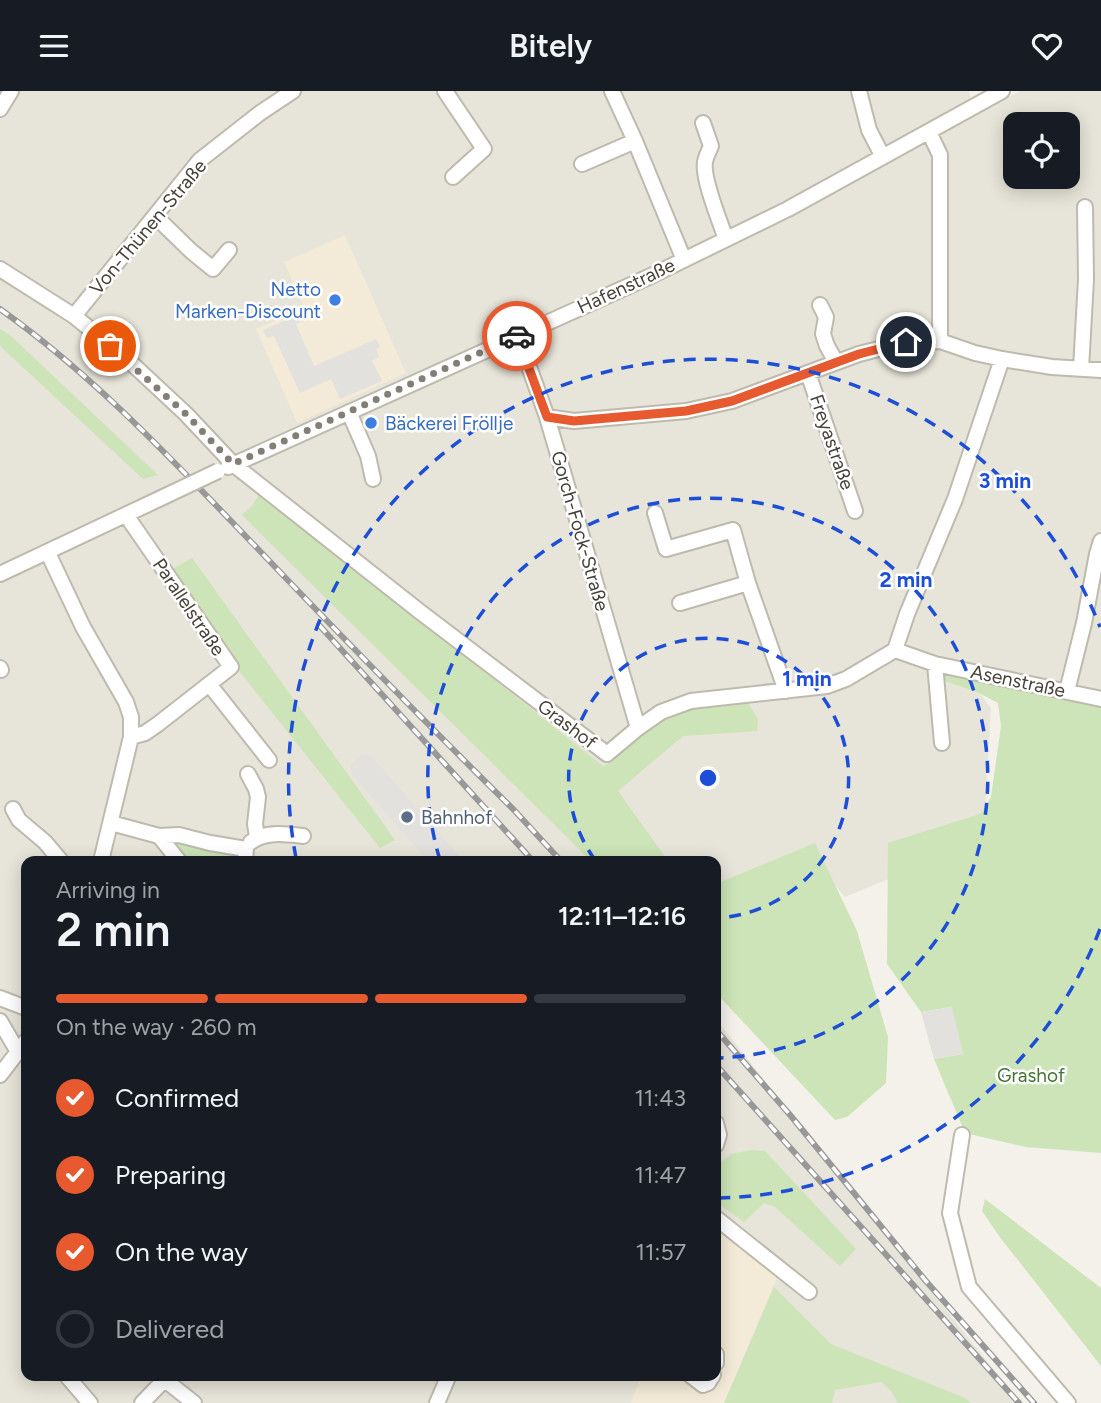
<!DOCTYPE html>
<html lang="en">
<head>
<meta charset="utf-8">
<style>
  body { margin:0; font-family:Figtree,sans-serif; background:#242831; color:#f1f3f6; height:100vh; display:flex; flex-direction:column; font-size:26px; white-space:nowrap }
  * { box-sizing:border-box; margin:0 }
  p { font-size:23px; color:#9ea1a6 }
  .icon { flex:none; width:38px; height:38px; fill:none; stroke:currentColor; stroke-width:2; stroke-linecap:round; stroke-linejoin:round }
  .map { position:relative; flex:1; overflow:hidden }
  .sheet { position:absolute; left:21px; top:765px; width:700px; height:525px; display:flex; flex-direction:column; background:#171b24; border-radius:14px; box-shadow:0 4px 18px #0003 }
  .sheet>* { flex:none }
  .buttons { position:absolute; left:1003px; top:21px; display:grid; gap:14px }
  .buttons a { display:grid; place-items:center; width:77px; height:77px; border-radius:14px; background:#171b24; box-shadow:0 4px 18px #0003; font-size:35px }
  .pin { position:absolute; display:grid; place-items:center; width:60px; height:60px; color:#fff; margin:-30px; border:4px solid #fff; border-radius:50%; box-shadow:0 2px 7px #0007 }
  .courier { position:absolute; display:grid; place-items:center; width:70px; height:70px; margin:-35px; border:5px solid #e7592e; border-radius:50%; background:#fff; color:#222; box-shadow:0 2px 9px #0007 }
  .summary em { font-style:normal; font-weight:600 }
  .summary div { display:flex; flex-direction:column-reverse }
  .summary { display:flex; align-items:center; justify-content:space-between; height:119px; padding:0 35px }
  h1 { font-size:46px; font-weight:600; line-height:52px }
  .bar { display:grid; grid-template-columns:repeat(4,1fr); gap:10px 7px; align-content:center; height:84px; padding:0 35px }
  .bar i { height:9px; border-radius:5px; background:#363941 }
  .bar .on { background:#e7592e }
  .bar p { grid-column:span 4 }
  ol { padding:0 35px; list-style:none }
  li { display:flex; align-items:center; gap:21px; height:77px }
  li p { margin-inline-start:auto }
  li .icon { padding:7px; border-radius:50%; background:#e7592e; color:#fff; stroke-width:4 }
  li:last-child { color:#9ea1a6 }
  li i { width:38px; height:38px; border:4px solid #363941; border-radius:50% }
  header { display:flex; justify-content:space-between; align-items:center; height:91px; padding:0 35px; background:#171b24; font-size:32px; font-weight:600 }
  .map>svg:first-child { display:block }
  .residential { fill:#e7e4d9; fill-rule:evenodd }
  .commercial { fill:#f3ead7 }
  .green { fill:#cce4b7 }
  .parking { fill:#e2e1de }
  .lines { fill:none; stroke-linecap:round; stroke-linejoin:round }
  .minor-casing { stroke:#bebaad; stroke-width:18 }
  .minor { stroke:#fff; stroke-width:14 }
  .rail-casing { stroke:#989898; stroke-width:6 }
  .rail { stroke:#fff; stroke-width:3.5; stroke-dasharray:10; stroke-linecap:butt }
  .minor-bridge-casing { stroke:#bebaad; stroke-width:18; stroke-linecap:butt }
  .minor-bridge { stroke:#fff; stroke-width:14 }
  .done { stroke:#837f77; stroke-width:7; stroke-dasharray:0 12.6 }
  .route { stroke:#e7592e; stroke-width:9 }
  .ring { fill:none; stroke:#1d4ed8; stroke-width:3.5; stroke-dasharray:12 9 }
  .shop-dot { fill:#3f7fe0; stroke:#fff; stroke-width:2.5 }
  .service-dot { fill:#5c6f8a; stroke:#fff; stroke-width:2.5 }
  .labels { text-anchor:middle; dominant-baseline:central; stroke-width:5; stroke-linejoin:round; paint-order:stroke }
  .street-label { font-size:19px; fill:#474239; stroke:#fff }
  .shop-label { font-size:19px; fill:#366cbe; stroke:#fff; text-anchor:end }
  .service-label { font-size:19px; fill:#4e5e75; stroke:#fff; text-anchor:start }
  .park-label { font-size:19px; fill:#447431; stroke:#fff }
  .centre { fill:#1d4ed8; stroke:#fff; stroke-width:3.5 }
  .ring-label { font-size:21px; text-anchor:middle; font-weight:bold; fill:#1d4ed8; stroke:#fff; stroke-width:5; stroke-linejoin:round; paint-order:stroke }
</style>
</head>
<body>
<header><svg class="icon" aria-label="menu" viewBox="0 0 24 24"><path d="M4 6h16M4 12h16M4 18h16"/></svg>Bitely<svg class="icon" aria-label="heart" viewBox="0 0 24 24"><path d="M12 20l-8-8c-3-5 5-10 8-4 3-6 11-1 8 4z"/></svg></header>
<div class="map">
<svg width="1101" height="1312" viewBox="0 0 1101 1312">
  <rect width="100%" height="100%" fill="#f3f1ea"/>
  <path class="residential" d="M0,0H969L974,25L1020,0H1101V613L969,588L991,617L983,749L845,806L808,762L716,814V770H26V1284H716V928L1020,1312H0ZM1015,33H1068V86H1015Z"/>
  <path class="commercial" d="M345,144L406,282L297,332L256,238L304,217L284,171Z
    M716,1135L778,1184L724,1312H631L641,1285L716,1284Z"/>
  <path class="green" d="M0,238L11,245L158,384L143,388L0,255Z
    M260,402L604,676L640,640L677,617L724,616L748,612L758,628L757,640L683,645L618,700L668,770H591L242,424L252,415Z
    M192,467L395,749L380,757L236,576L171,479Z
    M942,578L1101,610V1062L1026,1056L965,1042L934,968L963,963L951,916L921,921L887,873L888,752L980,723L991,706L1001,635L998,612L977,601L942,589Z
    M180,748L238,761L239,770H183L169,750Z
    M815,752L857,840L888,946L886,992L847,1026L835,1029L716,902V793Z
    M751,1059L765,1060L856,1158L840,1175L775,1116L764,1112L744,1131L716,1111V1075L731,1063Z
    M985,1108L1101,1197V1275L999,1145L982,1120Z
    M774,1196L831,1253L965,1307L971,1312H898L891,1300L881,1291L835,1299L832,1312H724Z"/>
  <path class="parking" d="M300,223L303,230L296,233L314,275L376,248L380,256L376,258L379,266L372,270L382,290L340,308L331,288L300,302L274,245L267,247L263,239Z
    M361,664L371,665L464,770H428L351,682L350,674Z
    M952,916L963,963L934,968L921,921Z"/>
  <g class="lines">
    <g class="minor-casing">
      <path id="minor" d="M445,0L484,58L453,86
        M612,0L635,50L684,169
        M859,0L869,39L883,66
        M0,18L11,0
        M703,32L711,55C709,60 706,65 705,71C702,87 720,131 726,148
        M929,41L940,64V250
        M582,73L635,50
        M155,125L191,160L213,178L229,159
        M0,178L74,225L128,269L186,323L233,373L419,520L607,663L638,637L661,621L691,610L827,595L846,588L895,559L907,523L955,408L1002,268
        M820,214L826,226L823,243L827,255L836,271
        M74,225L200,69L260,22L293,0
        M518,245L547,326L638,637
        M1081,278L1086,188L1085,116
        M808,282L855,420
        M349,321L368,365L373,388
        M547,326L574,330L686,320L732,310L859,263L906,251L940,250L975,262L1002,268L1052,276L1101,279
        M228,376L653,184L788,118L1002,0
        M655,422L666,458L733,439L748,492L786,600
        M126,424L231,576L158,633L145,642L131,646
        M48,462L83,536L126,611L131,626V646L101,770
        M0,483L159,408
        M680,512L748,492
        M895,559L935,573L1101,608
        M935,573L942,652
        M0,577L1,579
        M209,593L269,669
        M1067,600L1084,532L1097,463L1101,450
        M248,683L256,698L258,706L255,733L257,746
        M13,718L19,729L45,751L61,770
        M111,732L159,745L179,744L210,752L246,758L245,770
        M159,745L179,770
        M251,751C265,740 285,743 303,745
        M0,907L26,917
        M0,930L18,961
        M0,984L26,950
        M716,1032L719,1044L716,1054
        M962,1044L950,1122L969,1196L1068,1312
        M716,1127L809,1201
        M716,1263V1272
        M66,1284L90,1312
        M690,1284L703,1294L708,1292L713,1284
        M165,1289L194,1312
        M142,1312L169,1284
        M437,1312L449,1284"/>
    </g>
    <use href="#minor" class="minor"/>
    <g class="rail-casing">
      <path id="rail" d="M0,218C96,286 176,373 257,457C341,545 427,633 514,719L561,770
        M319,534L533,770
        M716,939L791,1025L925,1189L1034,1312
        M716,974L1019,1312"/>
    </g>
    <use href="#rail" class="rail"/>
    <g class="minor-bridge-casing">
      <path id="minor-bridge" d="M159,408L218,380"/>
    </g>
    <use href="#minor-bridge" class="minor-bridge"/>
  </g>
  <g class="lines">
    <path class="done" d="M110,255L186,323L233,373L517,245"/>
    <path class="route" d="M517,245L547,326L574,330L686,320L732,310L859,263L906,251"/>
  </g>
  <g class="ring">
    <path d="M595 769A140 140 0 1 1 717 827"/>
    <path d="M440 769A280 280 0 1 1 718 967"/>
    <path d="M1100 838A420 420 0 0 1 719 1107M296 767A420 420 0 0 1 1100 536"/>
  </g>
  <g class="shop-dot">
    <circle cx="335" cy="209" r="7"/>
    <circle cx="371" cy="332" r="7"/>
  </g>
  <circle class="service-dot" cx="407" cy="726" r="7"/>
  <g class="labels">
    <g class="street-label">
      <text transform="translate(148 136) rotate(-50)">Von-Thünen-Straße</text>
      <text transform="translate(626 195) rotate(-25)">Hafenstraße</text>
      <text transform="translate(832 351) rotate(71)">Freyastraße</text>
      <text transform="translate(580 440) rotate(74)">Gorch-Fock-Straße</text>
      <text transform="translate(189 516) rotate(56)">Parallelstraße</text>
      <text transform="translate(1018 590) rotate(12)">Asenstraße</text>
      <text transform="translate(567 633) rotate(37)">Grashof</text>
    </g>
    <g class="shop-label">
      <text x="321" y="198">Netto<tspan x="321" dy="22">Marken-Discount</tspan></text>
      <text x="385" y="332" text-anchor="start">Bäckerei Fröllje</text>
    </g>
    <g class="service-label">
      <text x="421" y="726">Bahnhof</text>
    </g>
    <g class="park-label">
      <text x="1031" y="984">Grashof</text>
    </g>
  </g>
  <circle cx="708" cy="687" r="10" class="centre"/>
  <g class="ring-label">
    <text x="1005" y="397">3 min</text>
    <text x="906" y="496">2 min</text>
    <text x="807" y="595">1 min</text>
  </g>
</svg>
<div class="buttons">
<a><svg class="icon" aria-label="locate" viewBox="0 0 24 24"><circle cx="12" cy="12" r="6"/><path d="M12 2v4M12 18v4M2 12h4M18 12h4"/></svg></a>
</div>
<div class="pin" style="left:110px;top:255px;background:#ea580c"><svg class="icon" aria-label="bag" viewBox="0 0 24 24"><path d="M5 8h14l-1 12H6zM9 8a3 3 0 0 1 6 0"/></svg></div>
<div class="pin" style="left:906px;top:251px;background:#1f2937"><svg class="icon" aria-label="home" viewBox="0 0 24 24"><path d="M3 11l9-7 9 7M6 9v11h12V9"/></svg></div>
<div class="courier" style="left:517px;top:245px"><svg class="icon" aria-label="car" viewBox="0 0 24 24"><path d="M5 17H2v-5l4-1 3-4h7l3 4 3 1v5h-3M9 17h6M6 11h13"/><circle cx="7" cy="17" r="2"/><circle cx="17" cy="17" r="2"/></svg></div>
<section class="sheet">
<div class="summary"><div><h1>2 min</h1><p>Arriving in</p></div><em>12:11–12:16</em></div>
<div class="bar"><i class="on"></i><i class="on"></i><i class="on"></i><i></i><p>On the way · 260 m</p></div>
<ol>
<li><svg class="icon" aria-label="check" viewBox="0 0 24 24"><path d="M5 12l5 5 9-10"/></svg>Confirmed<p>11:43</p></li>
<li><svg class="icon" aria-label="check" viewBox="0 0 24 24"><path d="M5 12l5 5 9-10"/></svg>Preparing<p>11:47</p></li>
<li><svg class="icon" aria-label="check" viewBox="0 0 24 24"><path d="M5 12l5 5 9-10"/></svg>On the way<p>11:57</p></li>
<li><i></i>Delivered</li>
</ol>
</section>
</div>
</body>
</html>
